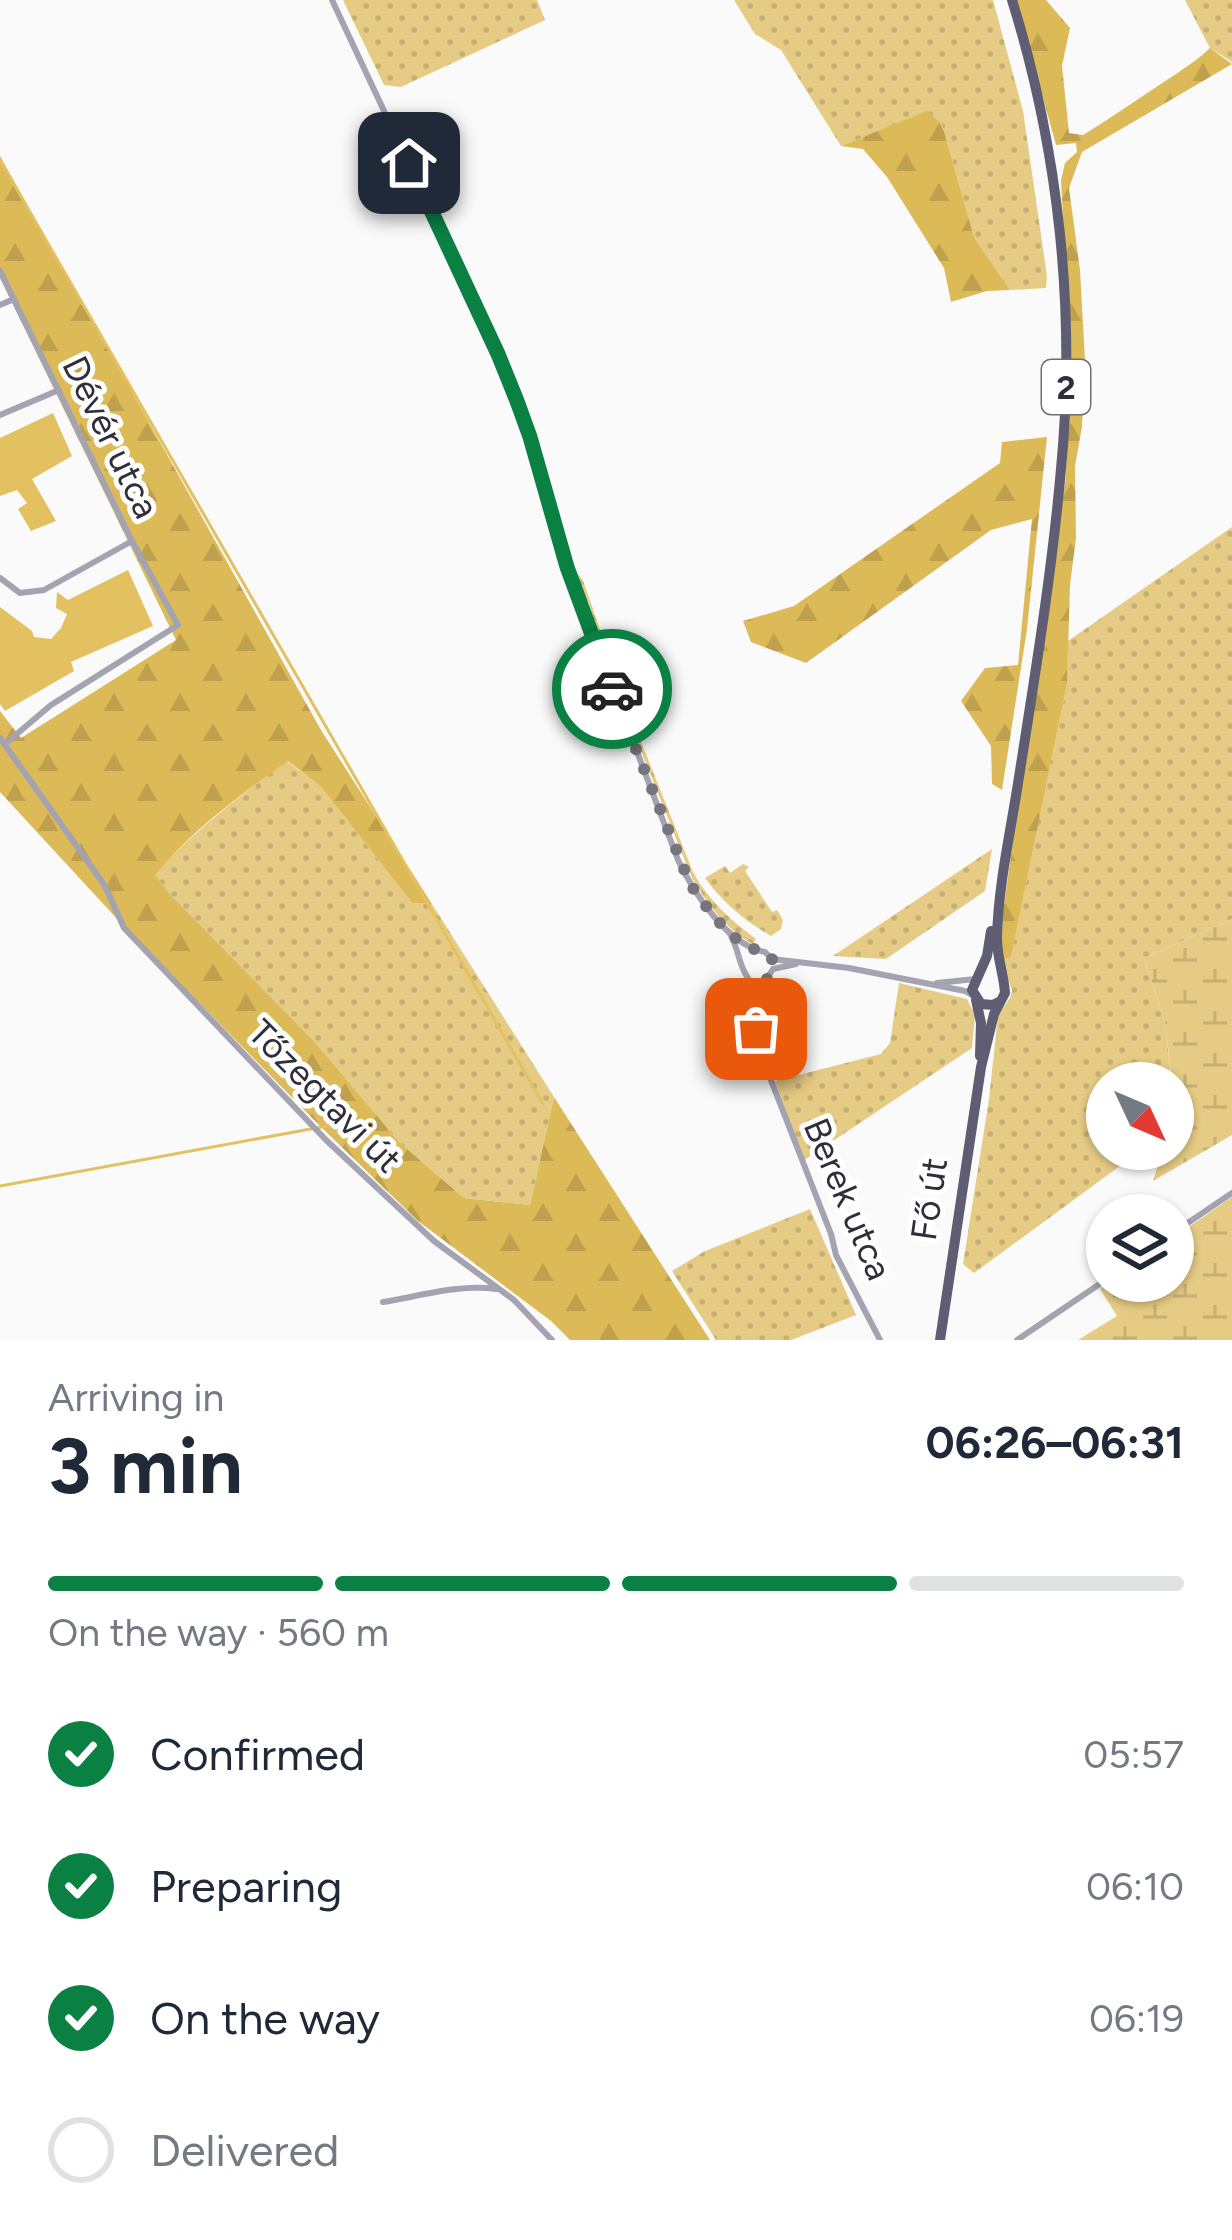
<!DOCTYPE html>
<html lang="en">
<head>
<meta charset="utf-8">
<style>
  body { margin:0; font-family:Figtree,sans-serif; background:#f6f6f7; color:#1f2937; height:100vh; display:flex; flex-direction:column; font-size:45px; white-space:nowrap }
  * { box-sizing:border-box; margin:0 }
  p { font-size:39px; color:#747a83 }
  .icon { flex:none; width:66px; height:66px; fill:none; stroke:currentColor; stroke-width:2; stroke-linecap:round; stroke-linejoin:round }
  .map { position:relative; height:1340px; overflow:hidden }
  .sheet { display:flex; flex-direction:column; background:#fff; flex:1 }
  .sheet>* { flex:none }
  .needle { width:78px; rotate:134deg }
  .buttons { position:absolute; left:1086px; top:1062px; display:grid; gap:24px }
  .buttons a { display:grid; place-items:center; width:108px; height:108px; border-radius:50%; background:#fff; box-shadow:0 3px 9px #0004; font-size:60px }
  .pin { position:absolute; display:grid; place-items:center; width:102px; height:102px; color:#fff; margin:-51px; border-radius:24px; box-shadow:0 6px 18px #0006 }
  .courier { position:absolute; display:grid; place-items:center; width:120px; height:120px; margin:-60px; border:9px solid #0b8043; border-radius:50%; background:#fff; color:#222; box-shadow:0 3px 15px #0007 }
  .overview em { font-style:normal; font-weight:700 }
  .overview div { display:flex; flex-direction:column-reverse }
  .overview { display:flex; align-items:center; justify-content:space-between; height:204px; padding:0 48px }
  h1 { font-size:78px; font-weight:700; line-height:90px }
  .bar { display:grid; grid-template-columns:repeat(4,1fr); gap:18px 12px; align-content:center; height:144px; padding:0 48px }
  .bar i { height:15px; border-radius:9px; background:#e0e1e3 }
  .bar .selected { background:#0b8043 }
  .bar p { grid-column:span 4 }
  ol { padding:0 48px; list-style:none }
  li { display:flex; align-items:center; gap:36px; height:132px }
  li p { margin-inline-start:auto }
  li .icon { padding:12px; border-radius:50%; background:#0b8043; color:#fff; stroke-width:4 }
  li:last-child { color:#747a83 }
  li i { width:66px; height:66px; border:6px solid #e0e1e3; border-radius:50% }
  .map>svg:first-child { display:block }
  .grass { fill:url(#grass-dots) }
  .forest { fill:url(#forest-firs) }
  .wetland { fill:url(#wetland-marsh) }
  .water { fill:#e4c160 }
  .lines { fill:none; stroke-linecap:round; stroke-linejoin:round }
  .stream { stroke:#e4c160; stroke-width:3 }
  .street { stroke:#a4a3b1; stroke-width:6 }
  .primary { stroke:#5e5d74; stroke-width:10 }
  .done { stroke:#76757d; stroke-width:12; stroke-dasharray:0 21.6 }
  .route { stroke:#0b8043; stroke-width:15 }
  .labels { text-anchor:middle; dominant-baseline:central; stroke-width:10; stroke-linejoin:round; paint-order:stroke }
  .shield { fill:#fff; stroke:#6d6d75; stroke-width:3 }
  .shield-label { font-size:33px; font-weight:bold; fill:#2f2e3a }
  .street-label { font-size:36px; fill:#2f2e3a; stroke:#fff }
</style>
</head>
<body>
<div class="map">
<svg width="1232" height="1340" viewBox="0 0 1232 1340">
  <defs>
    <pattern id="grass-dots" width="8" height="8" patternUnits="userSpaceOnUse" patternTransform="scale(3)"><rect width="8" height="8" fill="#e6cb84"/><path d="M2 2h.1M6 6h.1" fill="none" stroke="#c6af73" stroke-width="1.8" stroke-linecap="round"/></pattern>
    <pattern id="forest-firs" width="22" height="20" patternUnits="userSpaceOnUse" patternTransform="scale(3)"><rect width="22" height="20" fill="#ddba58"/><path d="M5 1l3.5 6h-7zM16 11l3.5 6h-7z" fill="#bea04d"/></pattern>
    <pattern id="wetland-marsh" width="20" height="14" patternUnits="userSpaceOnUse" patternTransform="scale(3)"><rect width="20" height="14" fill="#e6cb84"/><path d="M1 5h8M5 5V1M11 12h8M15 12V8" fill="none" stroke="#c6af73"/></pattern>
  </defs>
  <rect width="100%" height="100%" fill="#fafafa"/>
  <path class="grass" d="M343,0H537L545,20L401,87L384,85Z
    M734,0H993L1023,111L1047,276L1046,288L1010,290L974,237L942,124L927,112L841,146L781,50L755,34Z
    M1185,0H1232V62L1210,48Z
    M1232,527V919L1144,958L1165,1022L1172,1083H1107V1149H1143L974,1273L963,1264L989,1099L998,1015L1010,998L1012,990L1001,960L1011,956L1067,684L1068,641Z
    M575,575H579L584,583L622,694L693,872C709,901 730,919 756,939L753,944C728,932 705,901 691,876L596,638L589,603L578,589Z
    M287,761L321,787L412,903L432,904L554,1097L530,1205L464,1198L399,1142L315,1042L170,894L154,874C195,831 239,796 287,761Z
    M992,849L985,891L886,959L833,956Z
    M743,864L749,867L745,871L772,912L777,910L783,920L781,929L771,936C745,921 722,902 705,878L725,866L730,873Z
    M899,983L967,999L975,1015L972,1048L803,1161L775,1081L881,1054L890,1043Z
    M810,1209L856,1315L791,1340H716L672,1271L705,1251Z"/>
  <path class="forest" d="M1016,0H1046L1070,28L1062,66L1069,133L1083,135L1088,132C1118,113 1148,92 1179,72C1190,64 1199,59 1210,48L1232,64L1082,152L1069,188L1080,270L1085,360L1082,427L1075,466L1076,538L1070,585L1067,684L1011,957L1001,960L1003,913L1013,840L1066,476L1069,333L1061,180L1065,163L1077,152L1076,143L1056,145Z
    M927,111L942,124L974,237L1010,290L987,291L951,302L944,268L887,177L863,149L841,146Z
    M0,156L321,730L432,904L412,903L321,787L288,761C240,795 192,830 155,875L170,894L315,1042L399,1142L464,1198L530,1205L554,1097L710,1340H570L551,1321L418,1221L320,1126L119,921L0,792V711L21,738L176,640L0,278Z
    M1047,437L1027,629L1002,790L992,784L991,746L961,701L985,668L1018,665L1032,519L991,530L806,663L751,642L743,621L794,606L1000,463L1002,442Z"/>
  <path class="wetland" d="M1232,919V1135L1153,1181L1163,1149H1173L1175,1106L1165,1022L1144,958Z
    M1232,1197V1340H1078L1117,1316L1100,1289L1111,1281H1173V1238Z"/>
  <path class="water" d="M53,413L72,456L32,479L56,521L31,531L18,509L27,503L17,490L0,496V438Z
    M128,570L153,626L71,662L74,671L5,711L0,704V607L32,631L34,637L51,639L61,628L67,614L56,608L57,592L68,600Z"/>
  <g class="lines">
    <path class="stream" d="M0,160L543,1104
      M0,1186L327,1126"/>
    <path class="street" d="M332,0L498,354L517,401L530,437L567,567L678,860C694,893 727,945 765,952L772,959L849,968L965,991L972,995
      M0,271L132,541L178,625L51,705L5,744
      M0,305L14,299
      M0,415L59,390
      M0,578L20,593L44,590L132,541
      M0,738L105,886L124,928L326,1140L434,1241L514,1300L552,1340
      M730,934C738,948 738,959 744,971C749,982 755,985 757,997
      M796,964L773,969C757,991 755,1021 758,1047L831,1234L836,1255L880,1340
      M937,983L975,979
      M1173,1233L1232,1193
      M383,1302C420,1296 459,1284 496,1289
      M1017,1340L1107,1279"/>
    <path class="primary" d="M991,931L987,956L972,990L981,1004L993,1005L999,1002
      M976,1000L981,1023L980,1056
      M940,1340L981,1067L994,1014L1005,993C1004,975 997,958 997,939C998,885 1011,830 1019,777C1035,675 1052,572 1061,469C1076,312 1059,151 1012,0"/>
  </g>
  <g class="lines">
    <path class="done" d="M612,689L690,884C708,909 733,947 765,952L772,959L773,970L763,985L756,1029"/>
    <path class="route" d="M409,163L498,354L517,401L530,437L567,567L612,689"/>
  </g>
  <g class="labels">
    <rect class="shield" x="1042" y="360" width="48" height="54" rx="9"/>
    <g class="shield-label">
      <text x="1066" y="387">2</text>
    </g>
    <g class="street-label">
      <text transform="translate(111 437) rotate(64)">Dévér utca</text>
      <text transform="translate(325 1096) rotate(45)">Tőzegtavi út</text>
      <text transform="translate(848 1199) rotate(67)">Berek utca</text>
      <text transform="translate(929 1199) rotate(-82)">Fő út</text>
    </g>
  </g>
</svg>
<div class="buttons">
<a><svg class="needle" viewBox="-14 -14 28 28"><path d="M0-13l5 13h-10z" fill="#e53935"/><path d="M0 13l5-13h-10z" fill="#747a83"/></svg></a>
<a><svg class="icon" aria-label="layers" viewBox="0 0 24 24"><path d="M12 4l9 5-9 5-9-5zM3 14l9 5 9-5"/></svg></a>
</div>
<div class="pin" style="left:756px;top:1029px;background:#ea580c"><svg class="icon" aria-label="bag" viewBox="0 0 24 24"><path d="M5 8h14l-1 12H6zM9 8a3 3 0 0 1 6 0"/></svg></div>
<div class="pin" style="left:409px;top:163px;background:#1f2937"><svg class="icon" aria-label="home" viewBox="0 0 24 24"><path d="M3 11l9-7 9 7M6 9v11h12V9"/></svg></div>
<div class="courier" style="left:612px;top:689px"><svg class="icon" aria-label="car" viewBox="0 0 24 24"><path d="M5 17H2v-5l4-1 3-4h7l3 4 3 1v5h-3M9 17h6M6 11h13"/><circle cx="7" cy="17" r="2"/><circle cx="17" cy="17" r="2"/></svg></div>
</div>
<section class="sheet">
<div class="overview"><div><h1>3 min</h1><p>Arriving in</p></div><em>06:26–06:31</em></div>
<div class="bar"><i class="selected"></i><i class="selected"></i><i class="selected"></i><i></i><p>On the way · 560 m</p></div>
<ol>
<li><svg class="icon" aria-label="check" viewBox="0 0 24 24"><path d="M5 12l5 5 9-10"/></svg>Confirmed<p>05:57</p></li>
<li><svg class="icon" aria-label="check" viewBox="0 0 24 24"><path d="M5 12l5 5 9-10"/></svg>Preparing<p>06:10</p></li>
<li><svg class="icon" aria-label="check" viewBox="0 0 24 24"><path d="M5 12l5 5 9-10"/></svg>On the way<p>06:19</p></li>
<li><i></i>Delivered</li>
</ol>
</section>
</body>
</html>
